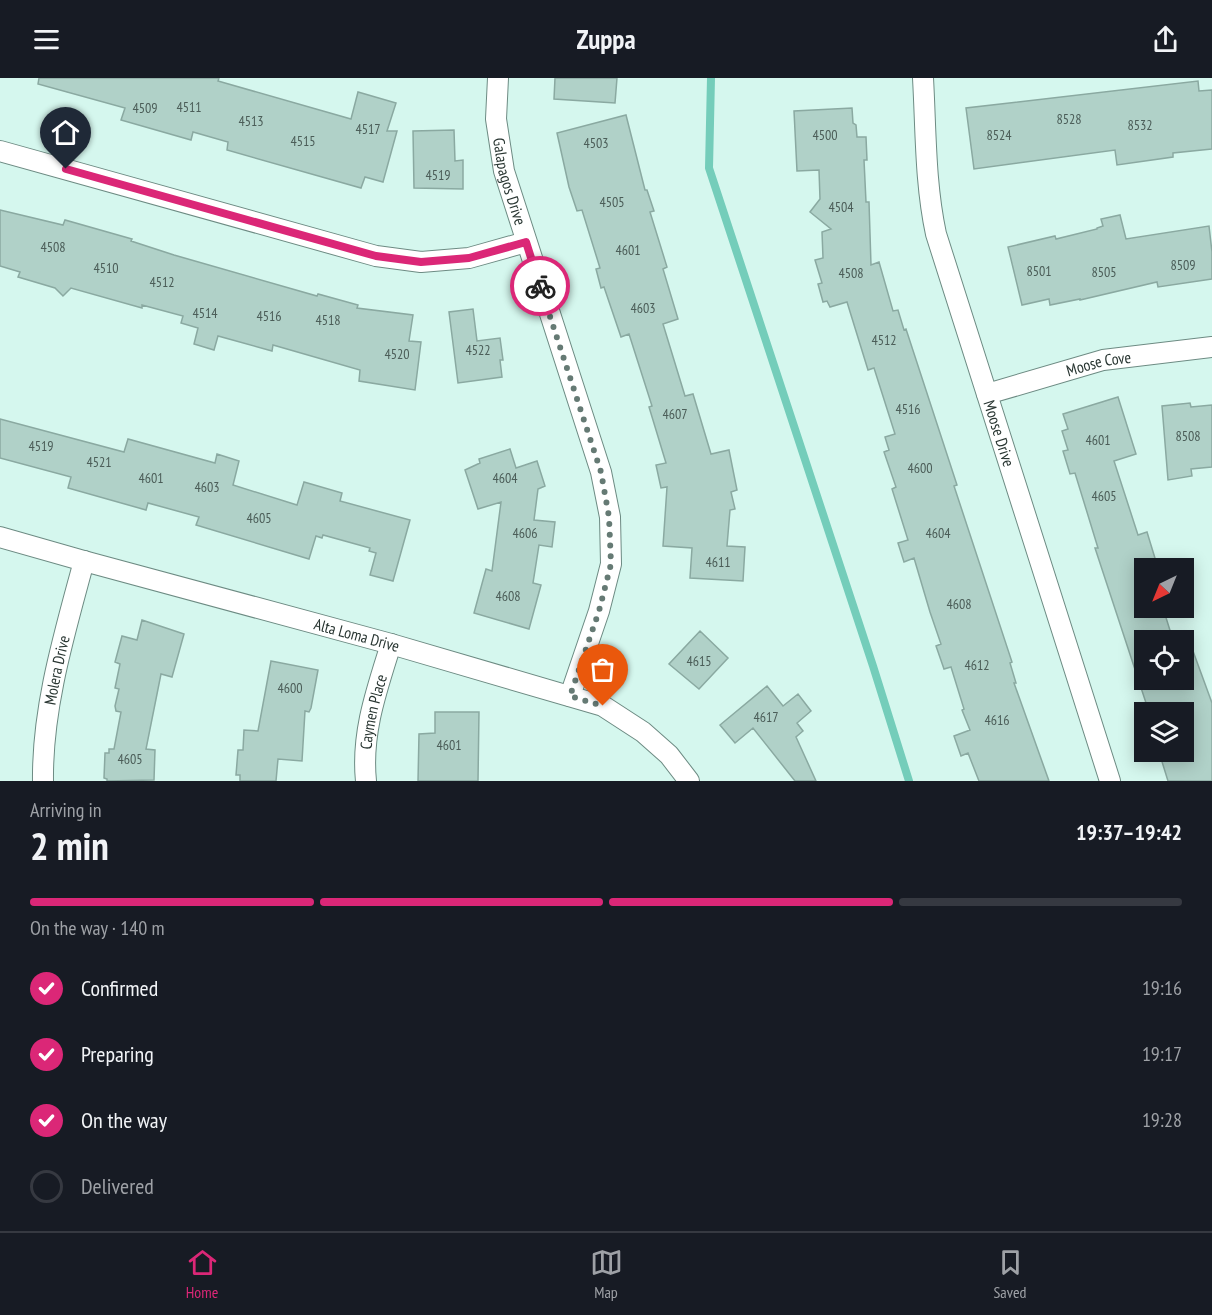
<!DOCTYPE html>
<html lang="en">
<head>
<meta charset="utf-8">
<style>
  body { margin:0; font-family:"PT Sans Narrow",sans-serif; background:#242831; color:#f1f3f6; height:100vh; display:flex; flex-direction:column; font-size:22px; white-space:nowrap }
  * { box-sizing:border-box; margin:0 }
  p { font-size:20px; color:#9ea1a6 }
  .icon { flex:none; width:33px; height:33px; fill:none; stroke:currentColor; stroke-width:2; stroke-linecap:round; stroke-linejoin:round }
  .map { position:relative; height:703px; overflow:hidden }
  .drawer { display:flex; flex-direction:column; background:#171b24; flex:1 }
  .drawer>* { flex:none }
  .needle { width:39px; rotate:223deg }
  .fabs { position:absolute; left:1134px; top:480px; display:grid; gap:12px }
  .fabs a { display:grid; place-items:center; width:60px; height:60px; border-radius:0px; background:#171b24; box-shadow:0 3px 15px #0003; font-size:30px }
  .pin { position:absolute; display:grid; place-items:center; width:51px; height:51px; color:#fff; margin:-62px -26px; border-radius:50% 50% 50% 0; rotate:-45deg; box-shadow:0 0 6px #0007 }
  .pin .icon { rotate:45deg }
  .courier { position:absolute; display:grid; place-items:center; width:60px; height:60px; margin:-30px; border:4px solid #db2777; border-radius:50%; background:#fff; color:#222; box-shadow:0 2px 8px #0007 }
  .summary em { font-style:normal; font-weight:700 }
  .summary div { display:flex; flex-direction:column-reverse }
  .summary { display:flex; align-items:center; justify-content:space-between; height:102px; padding:0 30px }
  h1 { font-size:39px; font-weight:700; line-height:45px }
  .bar { display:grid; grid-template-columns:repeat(4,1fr); gap:9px 6px; align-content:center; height:72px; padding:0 30px }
  .bar i { height:8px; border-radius:4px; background:#363941 }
  .bar .selected { background:#db2777 }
  .bar p { grid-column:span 4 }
  ol { padding:0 30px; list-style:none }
  li { display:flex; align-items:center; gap:18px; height:66px }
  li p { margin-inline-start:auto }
  li .icon { padding:6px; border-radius:50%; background:#db2777; color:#fff; stroke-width:4 }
  li:last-child { color:#9ea1a6 }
  li i { width:33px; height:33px; border:3px solid #363941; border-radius:50% }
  header { display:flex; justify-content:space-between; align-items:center; height:78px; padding:0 30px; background:#171b24; font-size:27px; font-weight:700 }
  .tab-bar { display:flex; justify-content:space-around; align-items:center; height:84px; border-top:2px solid #363941; background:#171b24; font-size:16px; color:#9ea1a6 }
  .tab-bar a { display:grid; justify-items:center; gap:3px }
  .tab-bar .selected { color:#db2777 }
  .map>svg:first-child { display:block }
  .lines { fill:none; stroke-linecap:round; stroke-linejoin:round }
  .stream { stroke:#74cdba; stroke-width:8 }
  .building { fill:#b0d1c8; stroke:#8aa9a1; stroke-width:1.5 }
  .minor-casing { stroke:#6d8b83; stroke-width:22 }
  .minor { stroke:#fff; stroke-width:20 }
  .done { stroke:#657a74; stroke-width:6; stroke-dasharray:0 10.8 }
  .route { stroke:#db2777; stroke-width:8 }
  .labels { text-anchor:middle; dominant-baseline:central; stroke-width:4.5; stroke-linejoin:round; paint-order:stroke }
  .number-label { font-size:14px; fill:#4b5d58 }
  .street-label { font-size:16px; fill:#293632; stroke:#fff }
</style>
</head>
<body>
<header><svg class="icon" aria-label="menu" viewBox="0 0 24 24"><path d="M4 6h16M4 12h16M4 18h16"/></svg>Zuppa<svg class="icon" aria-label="share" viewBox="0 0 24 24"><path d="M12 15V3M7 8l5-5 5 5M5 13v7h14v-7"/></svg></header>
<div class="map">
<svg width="1212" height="703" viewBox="0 0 1212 703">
  <rect width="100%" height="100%" fill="#d5f7ee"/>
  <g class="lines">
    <path class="stream" d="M711,0L709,90L873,588L909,703"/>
  </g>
  <path class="building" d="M39,0H219L218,3L351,41L358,14L396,25L387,53H397L383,104L365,99L361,110L227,72L228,64L193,54L191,62L121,42L125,30L38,6Z
    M555,0H617L615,25L554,21Z
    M1198,3L1199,13L1212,12V71L1173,75V79L1117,87L1115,72L974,91L966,30Z
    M852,30L853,45L856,47L857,59H866L867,82H864L866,124H869L871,187L879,184L893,233L898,232L904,252L906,251L957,407L954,408L1012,584L1010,585L1016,605H1014L1049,703H979L968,675L961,678L954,658L970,652L962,632L964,631L951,589L944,591L936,568L941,566L930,534L914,480L904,484L898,465L908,462L892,411L896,409L884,374L889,372L885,359L895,356L874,290L868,292L847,224L830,229L827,223L823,224L818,206L822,205L815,182L823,180L822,154L831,151L810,134L820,121L819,92L797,93L794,33Z
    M626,37L645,112H647L654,133L650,134L667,189L663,191L678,241L663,246L685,318L693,316L711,376L729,372L737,412L731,414L735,431L730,432L727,468L745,469L743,503L690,500L692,470L663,468L667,409L661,410L656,387L666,385L649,329L652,328L629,256L621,259L604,209L601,210L596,191L600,190L582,132L577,133L569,109L557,55Z
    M454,52L455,83L463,82V111L414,110L413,53Z
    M0,132L63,147L65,142L132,161L131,163L174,177L317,218L318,216L358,227L357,230L413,237L409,263L421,264L415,312L359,303L360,292L273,267L272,273L218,258L214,272L194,266L198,250L181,245L183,238L142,227V230L71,210L63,218L55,210L18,199L20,194L0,188Z
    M1120,137L1126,161L1209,148L1212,174V201L1158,209L1157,204L1080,222V221L1050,227L1049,221L1022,227L1008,169L1055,158L1056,161L1097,151V150L1103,148L1101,141Z
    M473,231L477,263L500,260L503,282H500L502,299L458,305L449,234Z
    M1118,319L1136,376L1114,383L1138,457L1147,454L1158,490H1144V530H1163L1173,562H1144V602H1184V554H1186L1212,625V703H1168L1159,674H1184V634H1149L1095,470H1098L1075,395L1070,396L1063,373L1068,372L1062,353L1068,351L1063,336Z
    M1190,325L1191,329L1212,327V389L1191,391L1192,398L1168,402L1162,328Z
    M0,341L124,374L128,361L215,385L217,376L239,383L233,407L297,427L304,404L342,415L340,423L410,442L393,503L370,497L376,475L369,473L370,470L323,457L322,460L316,458L309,481L196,447L199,439L148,425L146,432L68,410L71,399L0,380Z
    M510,371L516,390L537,383L545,408L538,411L534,442L555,444L552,469L539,467L533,505L541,507L529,551L474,535L486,491L492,493L501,424L478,431L465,392L480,385L479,381Z
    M142,542L184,556L172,599L161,596L146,671L155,672L154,702L107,703V701L104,700L105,675H109V671H114L121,634L116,633L115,628L119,611L115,610L120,586L115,584L122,558L137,562Z
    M700,553L728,580L699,611L669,586Z
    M271,583L318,592L311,630L309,634L305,633L302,683L278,681L276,703H240V697H236L238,672H243L244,652L258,653Z
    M767,608L783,628L798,616L811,633L797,645L803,653L796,659L816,703H795L753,650L735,665L720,647Z
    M435,634H479L478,703H418L419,656L435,655Z"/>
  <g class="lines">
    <g class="minor-casing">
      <g id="minor">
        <path id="s1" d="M498,0L496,41L504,93L601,394L610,439L611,486L599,533L570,618"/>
        <path id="s2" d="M923,0C926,53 925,105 936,156L1110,703"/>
        <path d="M0,73L376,178L421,184L469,180L526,164"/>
        <path id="s3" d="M987,316L1103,282L1212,269"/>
        <path id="s4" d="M0,459L84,483L391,566L603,628L643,654L669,677L689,703"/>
        <path id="s5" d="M43,703C42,629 65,554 84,483"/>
        <path id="s6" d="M366,703C361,655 377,611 391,566"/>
      </g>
    </g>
    <use href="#minor" class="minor"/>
  </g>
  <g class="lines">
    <path class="done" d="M540,208L601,394L609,439L611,486L599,533L570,618L603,628"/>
    <path class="route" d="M66,91L376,178L421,184L469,180L526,164L540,208"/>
  </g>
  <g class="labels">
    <g class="number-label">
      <text x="189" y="29">4511</text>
      <text x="145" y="30">4509</text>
      <text x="1069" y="41">8528</text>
      <text x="251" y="43">4513</text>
      <text x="1140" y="47">8532</text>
      <text x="368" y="51">4517</text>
      <text x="825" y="57">4500</text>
      <text x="999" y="57">8524</text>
      <text x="303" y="63">4515</text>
      <text x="596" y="65">4503</text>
      <text x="438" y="97">4519</text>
      <text x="612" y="124">4505</text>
      <text x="841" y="129">4504</text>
      <text x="53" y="169">4508</text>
      <text x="628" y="172">4601</text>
      <text x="1183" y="187">8509</text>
      <text x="106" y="190">4510</text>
      <text x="1039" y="193">8501</text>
      <text x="1104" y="194">8505</text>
      <text x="851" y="195">4508</text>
      <text x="162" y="204">4512</text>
      <text x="643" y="230">4603</text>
      <text x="205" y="235">4514</text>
      <text x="269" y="238">4516</text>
      <text x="328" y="242">4518</text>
      <text x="884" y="262">4512</text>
      <text x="478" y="272">4522</text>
      <text x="397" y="276">4520</text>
      <text x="908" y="331">4516</text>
      <text x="675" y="336">4607</text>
      <text x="1188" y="358">8508</text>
      <text x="1098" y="362">4601</text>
      <text x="41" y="368">4519</text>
      <text x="99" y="384">4521</text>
      <text x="920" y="390">4600</text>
      <text x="151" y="400">4601</text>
      <text x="505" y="400">4604</text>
      <text x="207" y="409">4603</text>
      <text x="1104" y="418">4605</text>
      <text x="259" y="440">4605</text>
      <text x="525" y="455">4606</text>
      <text x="938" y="455">4604</text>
      <text x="718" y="484">4611</text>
      <text x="508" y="518">4608</text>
      <text x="959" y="526">4608</text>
      <text x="699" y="583">4615</text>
      <text x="977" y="587">4612</text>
      <text x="290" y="610">4600</text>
      <text x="766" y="639">4617</text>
      <text x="997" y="642">4616</text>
      <text x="449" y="667">4601</text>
      <text x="130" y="681">4605</text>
    </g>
    <g class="street-label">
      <text stroke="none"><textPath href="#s1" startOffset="105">Galapagos Drive</textPath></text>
      <text stroke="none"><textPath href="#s3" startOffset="116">Moose Cove</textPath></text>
      <text stroke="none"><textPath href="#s2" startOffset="366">Moose Drive</textPath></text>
      <text stroke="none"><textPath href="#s4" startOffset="370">Alta Loma Drive</textPath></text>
      <text stroke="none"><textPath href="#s5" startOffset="112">Molera Drive</textPath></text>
      <text stroke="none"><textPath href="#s6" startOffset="70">Caymen Place</textPath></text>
    </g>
  </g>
</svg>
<div class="fabs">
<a><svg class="needle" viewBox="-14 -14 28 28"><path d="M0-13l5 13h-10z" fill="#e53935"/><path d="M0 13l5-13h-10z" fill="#9ea1a6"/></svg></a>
<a><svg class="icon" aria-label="locate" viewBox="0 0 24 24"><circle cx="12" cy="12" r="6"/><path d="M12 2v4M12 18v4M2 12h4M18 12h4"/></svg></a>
<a><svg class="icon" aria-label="layers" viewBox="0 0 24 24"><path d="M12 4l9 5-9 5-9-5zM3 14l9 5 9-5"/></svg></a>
</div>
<div class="pin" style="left:603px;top:628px;background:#ea580c"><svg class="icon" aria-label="bag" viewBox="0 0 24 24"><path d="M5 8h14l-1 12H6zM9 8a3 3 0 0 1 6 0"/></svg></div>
<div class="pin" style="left:66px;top:91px;background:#1f2937"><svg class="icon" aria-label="home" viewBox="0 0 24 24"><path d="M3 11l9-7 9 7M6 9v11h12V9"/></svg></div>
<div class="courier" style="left:540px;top:208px"><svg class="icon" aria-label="bike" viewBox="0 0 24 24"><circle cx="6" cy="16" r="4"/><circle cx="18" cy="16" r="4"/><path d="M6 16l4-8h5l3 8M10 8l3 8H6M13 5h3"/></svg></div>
</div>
<section class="drawer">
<div class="summary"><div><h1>2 min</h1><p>Arriving in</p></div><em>19:37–19:42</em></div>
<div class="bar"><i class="selected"></i><i class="selected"></i><i class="selected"></i><i></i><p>On the way · 140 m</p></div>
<ol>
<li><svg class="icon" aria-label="check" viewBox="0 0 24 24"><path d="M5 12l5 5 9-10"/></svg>Confirmed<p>19:16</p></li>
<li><svg class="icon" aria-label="check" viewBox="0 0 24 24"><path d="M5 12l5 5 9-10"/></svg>Preparing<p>19:17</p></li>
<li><svg class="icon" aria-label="check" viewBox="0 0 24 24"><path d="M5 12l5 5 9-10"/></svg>On the way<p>19:28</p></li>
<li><i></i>Delivered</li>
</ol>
</section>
<nav class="tab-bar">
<a class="selected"><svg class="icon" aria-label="home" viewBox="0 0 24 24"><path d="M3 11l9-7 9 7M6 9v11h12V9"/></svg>Home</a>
<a><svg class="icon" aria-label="map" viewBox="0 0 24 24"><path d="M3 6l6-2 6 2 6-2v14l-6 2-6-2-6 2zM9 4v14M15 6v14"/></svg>Map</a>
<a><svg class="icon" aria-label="saved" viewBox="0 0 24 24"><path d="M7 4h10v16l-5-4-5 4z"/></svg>Saved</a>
</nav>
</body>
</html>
